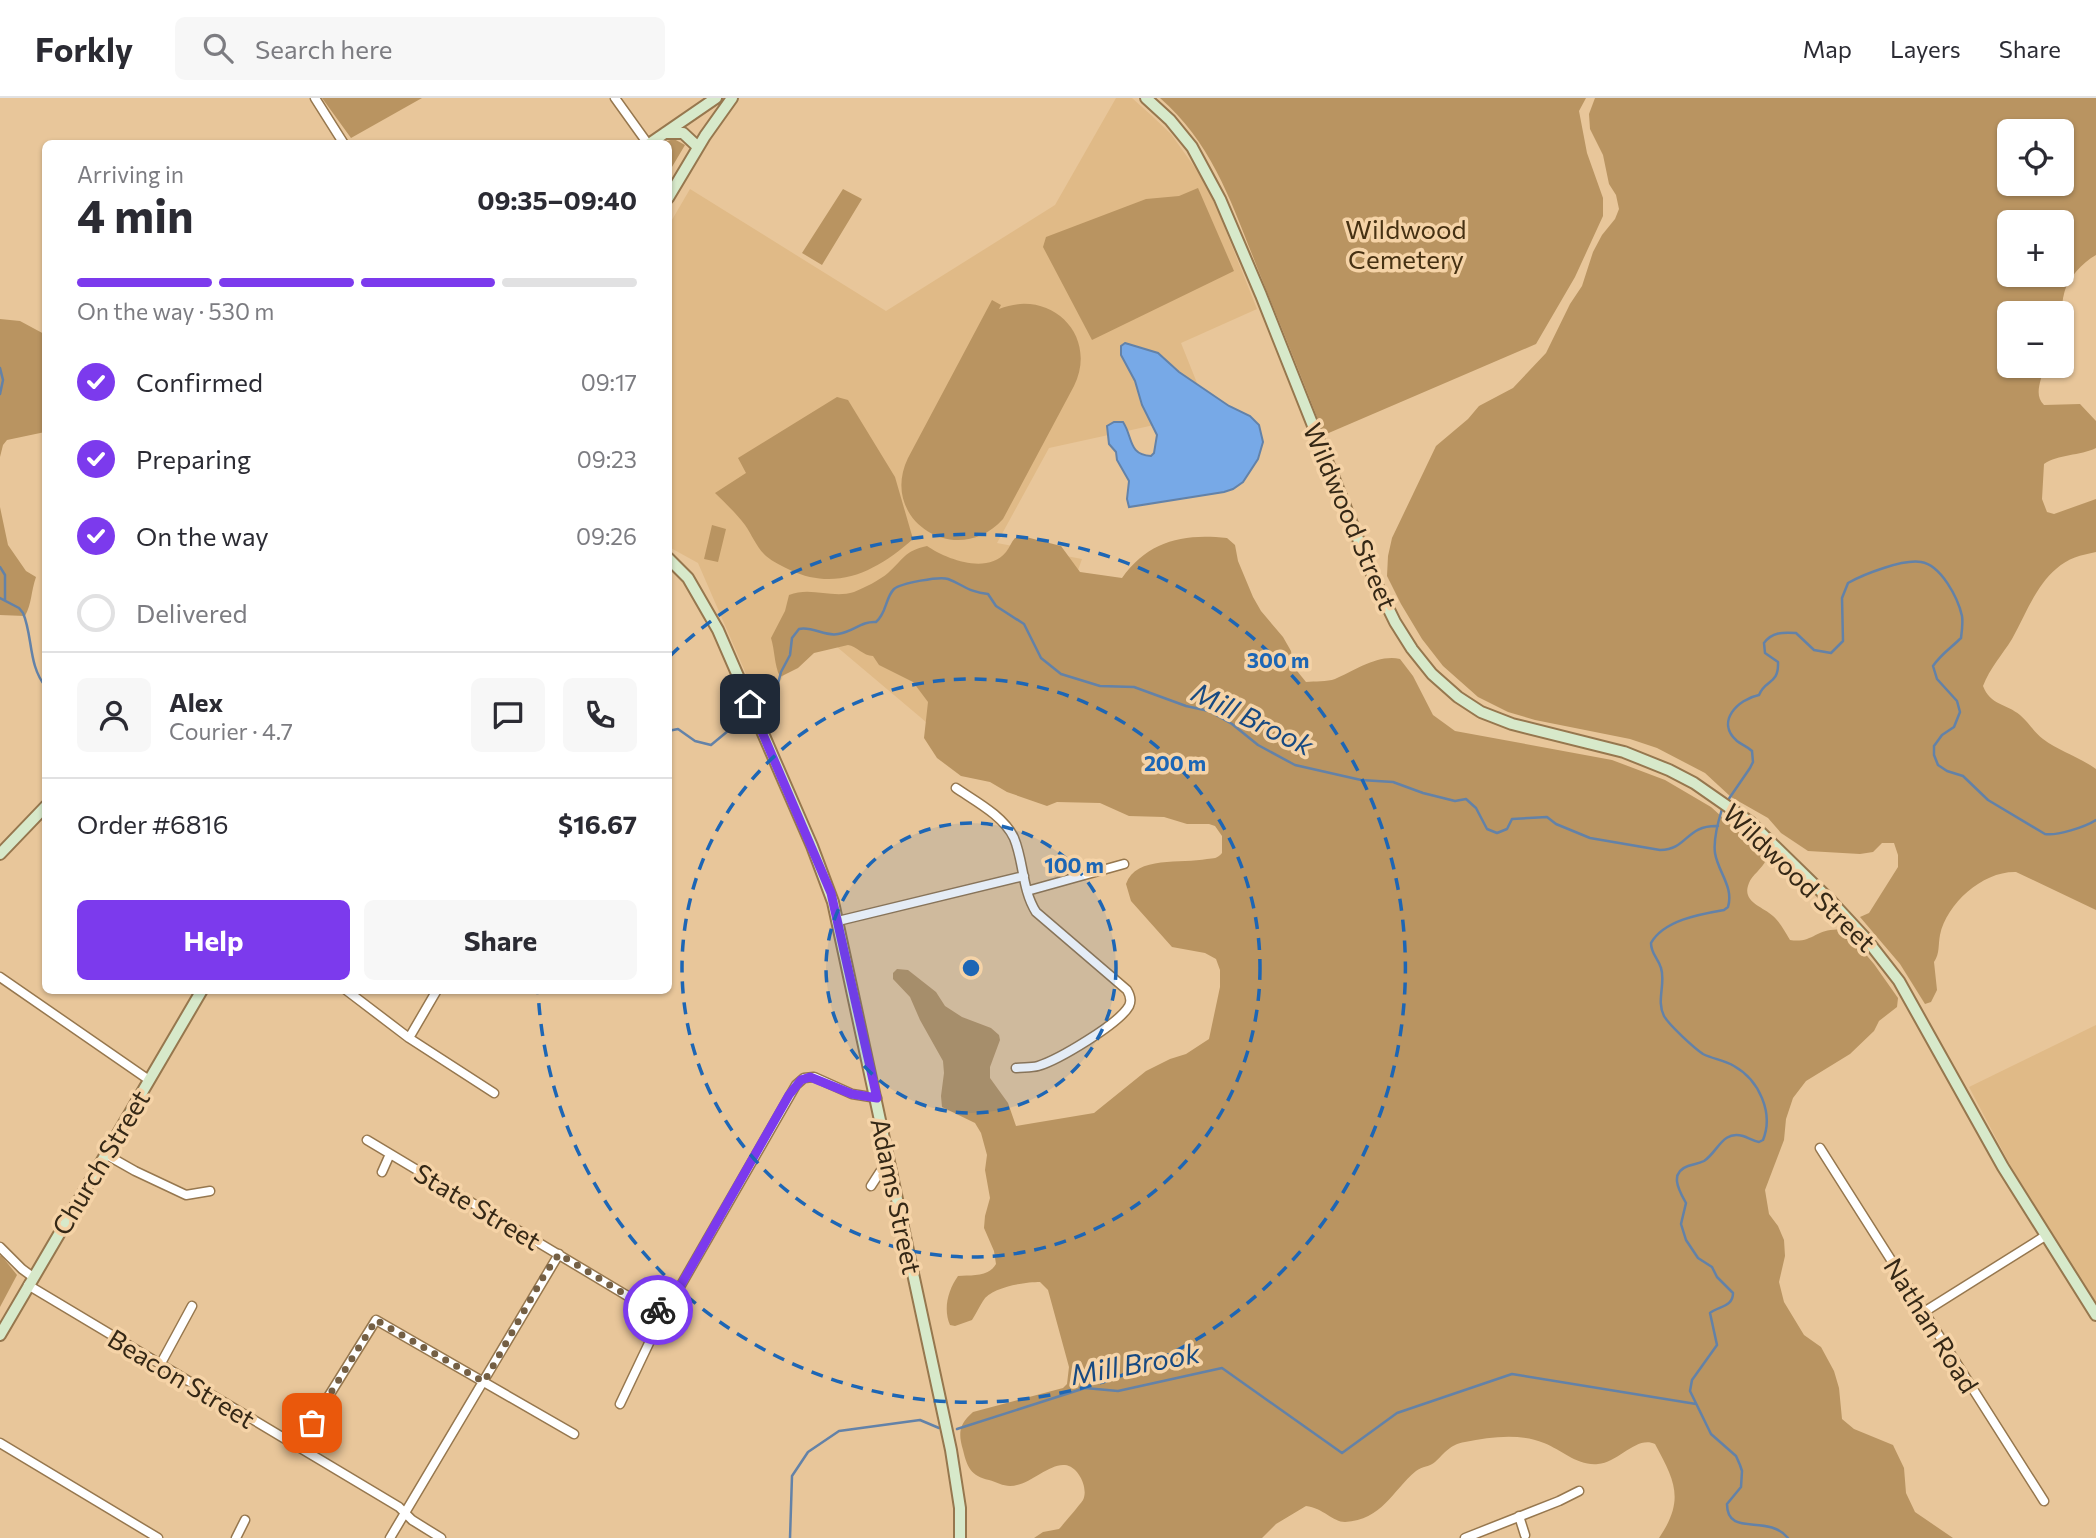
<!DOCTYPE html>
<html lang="en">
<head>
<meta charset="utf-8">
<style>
  body { margin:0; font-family:Commissioner,sans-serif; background:#f7f7f7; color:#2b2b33; height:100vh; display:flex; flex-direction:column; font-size:26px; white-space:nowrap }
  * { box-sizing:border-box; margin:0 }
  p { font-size:23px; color:#7c7c81 }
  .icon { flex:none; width:38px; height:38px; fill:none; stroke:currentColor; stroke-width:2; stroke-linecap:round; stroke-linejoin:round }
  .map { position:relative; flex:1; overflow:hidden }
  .details { position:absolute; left:42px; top:42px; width:630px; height:854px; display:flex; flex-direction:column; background:#fff; border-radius:10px; box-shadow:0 2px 5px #0004 }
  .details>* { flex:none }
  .buttons { position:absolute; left:1997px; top:21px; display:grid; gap:14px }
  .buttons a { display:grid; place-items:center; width:77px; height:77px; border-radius:10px; background:#fff; box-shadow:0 2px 5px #0004; font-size:35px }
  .pin { position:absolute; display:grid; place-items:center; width:60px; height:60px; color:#fff; margin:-30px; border-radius:14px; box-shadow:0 4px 10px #0006 }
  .courier { position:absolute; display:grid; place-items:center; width:70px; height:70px; margin:-35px; border:5px solid #7c3aed; border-radius:50%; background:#fff; color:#222; box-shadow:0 2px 9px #0007 }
  .headline em { font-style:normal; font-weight:700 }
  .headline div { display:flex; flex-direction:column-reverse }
  .headline { display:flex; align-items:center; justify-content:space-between; height:119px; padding:0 35px }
  h1 { font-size:46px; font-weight:700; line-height:52px }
  .bar { display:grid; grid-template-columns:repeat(4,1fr); gap:10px 7px; align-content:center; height:84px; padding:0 35px }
  .bar i { height:9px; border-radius:5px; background:#e1e1e2 }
  .bar .active { background:#7c3aed }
  .bar p { grid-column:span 4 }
  .line { display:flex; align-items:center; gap:18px; padding:0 35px; border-top:2px solid #e1e1e2 }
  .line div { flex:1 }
  .round { display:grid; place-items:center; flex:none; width:74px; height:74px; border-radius:10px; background:#f7f7f7 }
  ol { padding:0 35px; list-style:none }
  li { display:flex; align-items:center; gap:21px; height:77px }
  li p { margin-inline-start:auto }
  li .icon { padding:7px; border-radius:50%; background:#7c3aed; color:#fff; stroke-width:4 }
  li:last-child { color:#7c7c81 }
  li i { width:38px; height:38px; border:4px solid #e1e1e2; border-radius:50% }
  .cta { display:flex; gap:14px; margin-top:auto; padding:14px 35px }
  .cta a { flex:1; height:80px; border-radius:10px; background:#7c3aed; color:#fff; font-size:28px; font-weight:700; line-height:80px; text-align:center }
  .cta a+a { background:#f7f7f7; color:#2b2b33 }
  header { display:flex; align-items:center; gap:42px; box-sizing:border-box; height:98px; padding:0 35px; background:#fff; border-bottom:2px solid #e1e1e2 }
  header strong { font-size:33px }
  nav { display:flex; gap:38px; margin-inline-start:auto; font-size:24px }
  .search { width:490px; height:63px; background:#f7f7f7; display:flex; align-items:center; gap:18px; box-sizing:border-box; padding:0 24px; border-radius:10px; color:#7c7c81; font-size:26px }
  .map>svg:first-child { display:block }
  .built { fill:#e0ba87 }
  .green { fill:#b99461; fill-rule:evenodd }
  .water { fill:#77a9e7; stroke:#6382a8; stroke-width:2 }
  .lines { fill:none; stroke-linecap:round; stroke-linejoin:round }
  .stream { stroke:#6382a8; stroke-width:2.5 }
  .street-casing { stroke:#96774e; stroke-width:11 }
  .secondary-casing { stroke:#96774e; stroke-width:14 }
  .street { stroke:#fff; stroke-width:8 }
  .secondary { stroke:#d7e9ca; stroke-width:10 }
  .done { stroke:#745f44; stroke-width:7; stroke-dasharray:0 12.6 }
  .route { stroke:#7c3aed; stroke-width:9 }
  .ring { fill:none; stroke:#1d66b5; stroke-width:3.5; stroke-dasharray:12 9 }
  .labels { text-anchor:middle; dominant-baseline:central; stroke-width:7; stroke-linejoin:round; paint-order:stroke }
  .park-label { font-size:26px; fill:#463113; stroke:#f5d3a7 }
  .street-label { font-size:26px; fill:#352816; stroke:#f5d3a7 }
  .water-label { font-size:28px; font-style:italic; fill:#184a82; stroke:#f5d3a7 }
  .centre { fill:#1d66b5; stroke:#f5d3a7; stroke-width:3.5 }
  .ring-label { font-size:21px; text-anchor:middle; font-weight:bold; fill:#1d66b5; stroke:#f5d3a7; stroke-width:7; stroke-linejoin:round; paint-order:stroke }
</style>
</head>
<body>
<header>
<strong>Forkly</strong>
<div class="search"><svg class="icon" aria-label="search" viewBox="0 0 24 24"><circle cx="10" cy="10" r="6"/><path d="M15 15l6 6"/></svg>Search here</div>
<nav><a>Map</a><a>Layers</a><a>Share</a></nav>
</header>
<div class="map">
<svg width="2096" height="1440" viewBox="0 0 2096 1440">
  <rect width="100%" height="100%" fill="#e8c69a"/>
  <path class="built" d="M1116,0H1132L1151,17L1171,36L1198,74L1216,108L1257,211L1181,245L1209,315L1049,350L997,445L1082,461L1072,489L958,651L811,527L763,615L698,465L669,449V127L690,91L886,213L1055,107Z
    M2096,927V1207L2016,1078L1969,989Z"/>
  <path class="green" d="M322,0H422L351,40Z
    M1160,0H1586L1579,13L1587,55L1603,100V118L1575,179L1536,246L1324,337C1303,283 1281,228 1259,174C1233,109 1214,47 1160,0Z
    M1595,0H2096V157C2083,164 2067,181 2064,196C2061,206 2063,216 2062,225V215H2009V268H2044C2042,282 2033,296 2044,307L2080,306L2096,323V350C2080,358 2058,356 2044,366L2042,401L2047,414L2054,416L2096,401V454C2081,457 2068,460 2056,471C2035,489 2025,518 2012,541C2002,557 1990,570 1983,588C1990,607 2007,606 2020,617C2029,625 2034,634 2043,641C2059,653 2079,659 2096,671V812L2016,774C1983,773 1947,805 1940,837C1938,847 1940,855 1934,864L1937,892L1931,904L1925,906L1900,866L1860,819L1869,815L1898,769V757L1894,745H1882L1873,754L1860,756L1808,753L1781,735L1768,720L1731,699L1705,675L1657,650L1630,641L1535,622L1508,614L1478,599L1443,568L1422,541L1401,506L1387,478L1388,458L1392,440L1436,348L1468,321L1479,308L1513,290L1546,255L1570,206L1582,188L1593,154L1602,137L1615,121L1619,111L1616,97L1609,86L1603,57L1590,31L1589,16ZM2009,33H2062V86H2009ZM2009,124H2062V177H2009Z
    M674,41L685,47L669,74L668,46L661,45Z
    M1198,90L1234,173L1092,242L1043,149L1046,139L1146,101L1179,98Z
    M843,91L862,101L822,167L802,155Z
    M992,202L1001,207L999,211C1050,190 1099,237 1074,288L1003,421C957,472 878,422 908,360Z
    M0,221L20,223L46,237L45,334L7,342L3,347L0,359Z
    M837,299L848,302L895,379L913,441C877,473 837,494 790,472C782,468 773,464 766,458C757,450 752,437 745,427C736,415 725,405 715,395L746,375L738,360Z
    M0,409L8,447L26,473L36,479C31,493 32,505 25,518L0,517Z
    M712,427L726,431L718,464L704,461Z
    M1026,439L1061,448L1080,474L1122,480C1148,443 1183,435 1227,440L1235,447L1238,463L1253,499L1261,513L1283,539L1291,553L1293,568L1306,584C1315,583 1327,584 1335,581C1354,573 1378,556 1400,561L1413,578L1433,617L1455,633L1612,662L1665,682L1711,709L1764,757L1766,762C1762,771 1752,777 1749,785C1741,804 1762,808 1773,818C1780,824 1785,834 1790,842C1814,846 1816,828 1845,832L1874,866L1898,900L1897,909L1879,923L1874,933L1850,956L1806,983L1793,1000L1786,1021L1784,1042L1765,1092L1769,1116L1778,1128L1784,1142L1785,1158L1779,1184L1784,1204L1804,1237L1821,1249L1834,1273L1839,1290L1842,1321L1854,1331L1893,1347L1904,1370L1906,1395L1915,1414L1953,1440H1659C1685,1402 1675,1383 1655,1346C1637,1337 1619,1364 1598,1366C1577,1368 1562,1352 1544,1345C1519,1335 1491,1339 1465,1344C1449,1347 1446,1354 1435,1364C1430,1369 1422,1368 1416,1373C1392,1393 1382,1422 1345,1424C1333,1424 1323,1410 1306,1408L1276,1426L1262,1440H1034L1043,1434L1059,1431C1062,1428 1082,1404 1083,1402C1089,1390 1078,1368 1065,1367C1049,1365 1029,1388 1010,1388C1003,1388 996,1384 989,1382C971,1378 967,1369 963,1352C958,1335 959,1326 973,1314L1063,1290L1067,1286L1069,1269L1048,1192L1040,1184C1025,1184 991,1189 983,1203C979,1209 976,1216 972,1222L955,1228L950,1227C943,1211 948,1192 958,1178C972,1177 989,1179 996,1166L994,1153L984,1130L985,1118L990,1100L985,1072L987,1057L981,1035L975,1025L942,1009L941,998L944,975L943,963L920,922L910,899L893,881V875L897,871L908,872L936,894L945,908L962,919L991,930L999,937L1000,942L990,969V980L1008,1005L1016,1028L1094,1015L1146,973L1170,961L1186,956L1209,941L1220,889V872L1216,861L1205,855L1172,849L1131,803L1126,786C1136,757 1182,766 1207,761C1214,760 1217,761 1222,755V738L1215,728L1209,726H1187L1164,719L1129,718L1100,705L1057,704L1047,708L1007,694L990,684L961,678L937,660L924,640L928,604L913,584L879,567L873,558C863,558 857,548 848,547L814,555L798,570L780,579C774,566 775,553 771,540L785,513L789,497C811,488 832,501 854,494C864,490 880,482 888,475C903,462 904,453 927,448C946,461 987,477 1006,454C1010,449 1011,444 1015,440Z
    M1,1157L17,1177L0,1209V1158Z"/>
  <path class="water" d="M1125,245L1158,255L1179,274L1229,308L1250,318L1259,327L1263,344L1258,361L1243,384L1233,391L1224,394L1129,409L1127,401L1129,383L1117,362L1116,354L1109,346L1107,328L1114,324H1123C1133,339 1128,357 1151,358L1154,355L1157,337L1142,307L1135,283L1121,257V248Z"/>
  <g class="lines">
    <path class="stream" d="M0,270L3,282L0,296
      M0,469L5,477V502
      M0,500L19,510L23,515C33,538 28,568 46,589
      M765,608L774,601L781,574L790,557L792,540L799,531C813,528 825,539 838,536C853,534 861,523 876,524C887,515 885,500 894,491C901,485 940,478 948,481C964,487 968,494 988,496L996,508L1024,526L1041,560L1061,576L1100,588L1134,589L1186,608L1209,613L1232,626L1258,647L1295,667L1361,682L1393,684L1423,695L1455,703L1466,701L1476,710L1487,731L1497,735L1507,731L1512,721L1547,719L1556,726L1590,740L1660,752C1689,751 1685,727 1718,728
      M668,633L678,631L695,643L711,647L746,618
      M1726,705L1750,670L1753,664L1752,653C1747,648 1742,647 1737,643C1715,624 1738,601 1759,597C1765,581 1779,587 1778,564L1765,555L1764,545C1772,534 1783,534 1796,535L1814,552L1831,555L1843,543L1842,500L1848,485C1864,476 1903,461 1921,464C1941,467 1958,500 1962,518C1963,525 1962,533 1961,540C1951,550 1941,556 1933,568L1937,581L1957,603L1960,614L1954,629L1942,637L1934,648V657L1938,667L1947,673L1963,678L1988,702L2045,736C2057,738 2085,729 2096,722
      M1722,711C1718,724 1713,741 1715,755C1718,774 1734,789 1728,809L1724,812C1701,816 1664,822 1651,845C1651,856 1658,860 1661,870C1666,885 1656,903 1664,918C1669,927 1694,950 1703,956C1713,961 1724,962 1734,968C1759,982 1774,1015 1763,1042L1759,1044C1753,1043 1749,1040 1743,1038C1722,1032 1718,1054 1704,1063C1698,1066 1693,1066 1688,1068C1668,1075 1680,1094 1686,1105L1681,1126L1686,1142L1698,1160L1712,1169L1717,1179L1733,1195C1733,1209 1719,1208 1710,1215L1717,1247L1692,1282L1690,1293L1711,1336L1736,1358L1740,1367L1742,1373L1741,1389L1727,1406C1727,1440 1768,1415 1788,1440
      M957,1331L1085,1290L1118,1293L1222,1270L1342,1355L1397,1315L1512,1276L1696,1306
      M790,1440L792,1378L808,1354L839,1333L920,1322L939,1330"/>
    <g class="street-casing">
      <path id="street" d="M315,0L344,46
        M615,0L648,46
        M956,690C975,703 1004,718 1014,740C1024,764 1022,792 1036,814L1127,892C1130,897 1132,902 1129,908C1119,926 1058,962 1038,968C1031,970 1023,969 1016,970
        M1027,793L1124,766
        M838,823L1024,778
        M0,879L149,982
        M346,892L409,940L494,995
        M409,940L437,892
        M367,1042L646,1209L661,1211
        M1820,1050L2044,1403
        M105,1056L135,1073L186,1097L210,1093
        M382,1074L390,1056
        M871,1088L880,1074L891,1067
        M0,1149L22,1171L33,1179
        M28,1187L399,1409L412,1422L441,1440
        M1924,1214L2045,1138
        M160,1267L192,1208
        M620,1306L659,1224L661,1211L673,1201L796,987L804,980L814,979L852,996L877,1000
        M0,1345L158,1440
        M297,1349L376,1222L574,1336
        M1519,1418L1525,1437
        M236,1440L245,1422
        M390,1440L559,1156
        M1465,1440L1559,1403L1579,1393"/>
    </g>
    <g class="secondary-casing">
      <path id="secondary" d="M1146,0L1170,22L1192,49L1220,101L1261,197L1374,481L1395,524L1412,551L1432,576L1458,599L1481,614L1512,626L1624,654L1669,672L1694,685L1750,724L1830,802L1867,842L1899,883L2003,1069L2096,1217
        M665,35H683L698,49
        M649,46L716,0
        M668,100L705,38L732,0
        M668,460L688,480L718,532L812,748L833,804L951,1352L960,1410V1440
        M0,756L46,708
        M0,1237L202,892"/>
    </g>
    <use href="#street" class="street"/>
    <use href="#secondary" class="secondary"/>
  </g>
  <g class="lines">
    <path class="done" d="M312,1325L376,1222L484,1284L545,1176L559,1156L646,1209L658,1212"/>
    <path class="route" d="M658,1212L665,1210L673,1201L789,997L801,982L810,979L852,996L877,1000L831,795L750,606"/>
  </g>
  <circle cx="971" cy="870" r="145" fill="#1d66b5" fill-opacity=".12"/>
  <g class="ring">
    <circle cx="971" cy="870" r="145"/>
    <circle cx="971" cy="870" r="289"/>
    <path d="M670 558A434 434 0 1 1 538 893"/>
  </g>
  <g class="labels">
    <g class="park-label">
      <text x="1406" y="130">Wildwood<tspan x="1406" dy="30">Cemetery</tspan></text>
    </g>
    <g class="street-label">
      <text transform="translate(1351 418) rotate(67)">Wildwood Street</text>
      <text transform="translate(1800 779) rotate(44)">Wildwood Street</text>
      <text transform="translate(100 1064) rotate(-59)">Church Street</text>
      <text transform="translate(897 1098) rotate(78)">Adams Street</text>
      <text transform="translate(478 1108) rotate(31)">State Street</text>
      <text transform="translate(1932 1227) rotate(58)">Nathan Road</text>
      <text transform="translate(182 1280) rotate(31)">Beacon Street</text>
    </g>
    <g class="water-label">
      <text transform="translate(1253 620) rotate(26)">Mill Brook</text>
      <text transform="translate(1135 1265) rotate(-10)">Mill Brook</text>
    </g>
  </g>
  <circle cx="971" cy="870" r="10" class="centre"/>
  <g class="ring-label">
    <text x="1278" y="570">300 m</text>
    <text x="1175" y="673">200 m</text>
    <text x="1074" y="775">100 m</text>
  </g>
</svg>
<div class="buttons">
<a><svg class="icon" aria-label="locate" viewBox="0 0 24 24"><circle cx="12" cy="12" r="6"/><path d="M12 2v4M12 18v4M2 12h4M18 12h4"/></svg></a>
<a>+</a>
<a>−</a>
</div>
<div class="pin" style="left:312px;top:1325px;background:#ea580c"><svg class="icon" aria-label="bag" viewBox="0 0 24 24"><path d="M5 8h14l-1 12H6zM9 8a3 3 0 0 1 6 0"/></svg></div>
<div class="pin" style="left:750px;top:606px;background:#1f2937"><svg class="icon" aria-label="home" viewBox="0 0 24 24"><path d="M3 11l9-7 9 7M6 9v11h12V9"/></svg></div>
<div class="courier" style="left:658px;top:1212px"><svg class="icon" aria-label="bike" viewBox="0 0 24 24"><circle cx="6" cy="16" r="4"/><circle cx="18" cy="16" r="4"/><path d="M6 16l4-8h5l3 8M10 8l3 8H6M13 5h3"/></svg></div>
<section class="details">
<div class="headline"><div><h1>4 min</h1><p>Arriving in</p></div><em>09:35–09:40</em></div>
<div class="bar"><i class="active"></i><i class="active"></i><i class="active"></i><i></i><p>On the way · 530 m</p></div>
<ol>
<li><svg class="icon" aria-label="check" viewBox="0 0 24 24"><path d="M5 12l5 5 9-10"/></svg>Confirmed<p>09:17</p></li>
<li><svg class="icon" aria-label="check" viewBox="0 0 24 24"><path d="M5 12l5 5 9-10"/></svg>Preparing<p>09:23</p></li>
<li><svg class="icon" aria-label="check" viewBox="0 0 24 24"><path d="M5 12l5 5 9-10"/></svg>On the way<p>09:26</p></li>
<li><i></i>Delivered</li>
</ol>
<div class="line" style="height:126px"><a class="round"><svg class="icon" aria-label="person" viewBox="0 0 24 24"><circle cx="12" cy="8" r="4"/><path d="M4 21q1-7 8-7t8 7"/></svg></a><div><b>Alex</b><p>Courier · 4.7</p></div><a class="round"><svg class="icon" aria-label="chat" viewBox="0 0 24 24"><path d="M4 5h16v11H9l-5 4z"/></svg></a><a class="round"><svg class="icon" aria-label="phone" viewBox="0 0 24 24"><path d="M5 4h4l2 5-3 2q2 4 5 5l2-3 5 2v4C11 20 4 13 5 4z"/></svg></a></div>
<div class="line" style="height:91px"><div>Order #6816</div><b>$16.67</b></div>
<div class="cta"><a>Help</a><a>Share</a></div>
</section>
</div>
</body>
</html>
